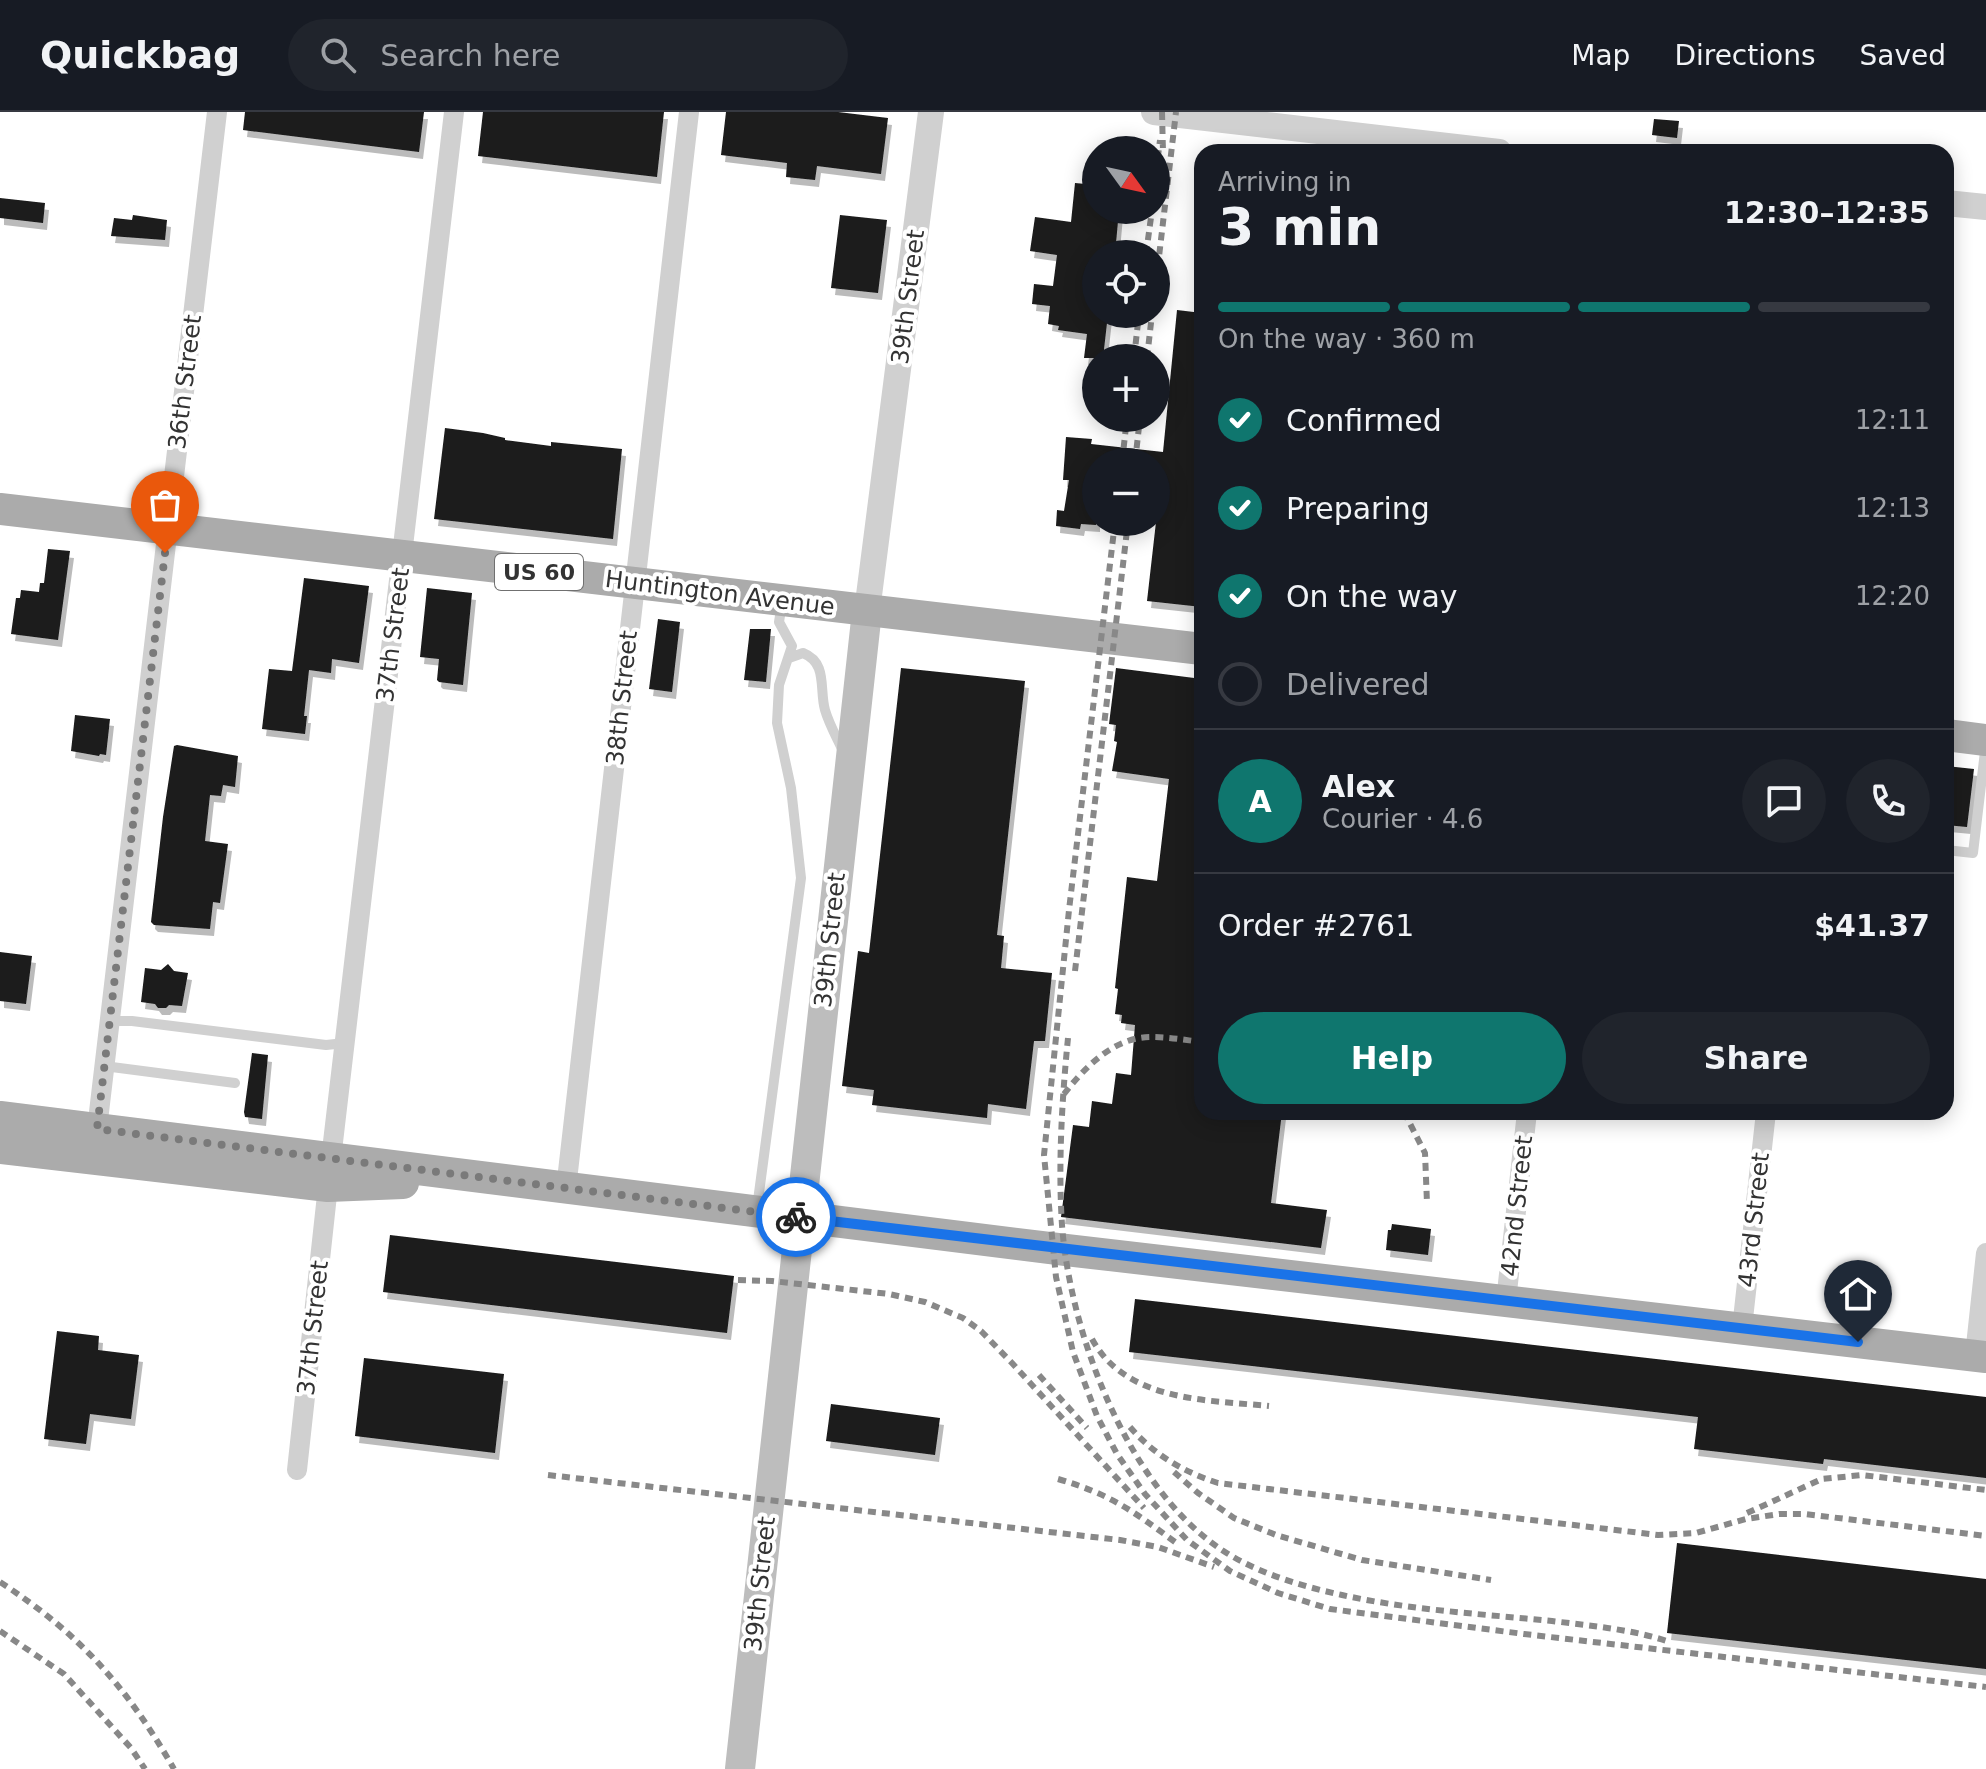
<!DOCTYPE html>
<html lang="en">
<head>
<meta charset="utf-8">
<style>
  body { margin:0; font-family:"DejaVu Sans",sans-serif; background:#20242c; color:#f1f3f6; height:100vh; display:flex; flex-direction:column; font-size:30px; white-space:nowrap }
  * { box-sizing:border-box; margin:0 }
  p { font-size:26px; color:#9ea1a6 }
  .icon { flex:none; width:44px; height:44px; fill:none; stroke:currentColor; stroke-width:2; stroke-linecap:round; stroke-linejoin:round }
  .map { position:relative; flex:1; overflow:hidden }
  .side { position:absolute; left:1194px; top:32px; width:760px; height:976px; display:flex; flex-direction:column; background:#171b24; border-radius:24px; box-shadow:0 4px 20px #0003 }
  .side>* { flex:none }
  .needle { width:52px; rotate:123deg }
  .fabs { position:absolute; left:1082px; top:24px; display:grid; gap:16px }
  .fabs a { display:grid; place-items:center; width:88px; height:88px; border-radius:50%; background:#171b24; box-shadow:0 4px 20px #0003; font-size:40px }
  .pin { position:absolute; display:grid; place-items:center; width:68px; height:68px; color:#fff; margin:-82px -34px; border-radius:50% 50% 50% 0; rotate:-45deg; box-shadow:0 0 8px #0007 }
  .pin .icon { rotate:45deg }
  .courier { position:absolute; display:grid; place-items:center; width:80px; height:80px; margin:-40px; border:6px solid #1a73e8; border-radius:50%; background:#fff; color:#222; box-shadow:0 2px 10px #0007 }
  .summary em { font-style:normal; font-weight:700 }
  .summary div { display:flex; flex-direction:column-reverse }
  .summary { display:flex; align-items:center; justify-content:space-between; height:136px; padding:0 24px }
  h1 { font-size:52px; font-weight:700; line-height:60px }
  .bar { display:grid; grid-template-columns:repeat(4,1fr); gap:12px 8px; align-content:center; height:96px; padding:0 24px }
  .bar i { height:10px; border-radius:6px; background:#363941 }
  .bar .selected { background:#0f766e }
  .bar p { grid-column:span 4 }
  .line { display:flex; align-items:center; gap:20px; padding:0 24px; border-top:2px solid #363941 }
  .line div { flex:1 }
  .round { display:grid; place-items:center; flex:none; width:84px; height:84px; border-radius:42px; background:#20242c }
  ol { padding:0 24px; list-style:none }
  li { display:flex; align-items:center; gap:24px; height:88px }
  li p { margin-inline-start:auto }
  li .icon { padding:8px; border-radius:50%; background:#0f766e; color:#fff; stroke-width:4 }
  li:last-child { color:#9ea1a6 }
  li i { width:44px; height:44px; border:4px solid #363941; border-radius:50% }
  .button { display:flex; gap:16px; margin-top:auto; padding:16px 24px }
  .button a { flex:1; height:92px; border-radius:48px; background:#0f766e; color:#fff; font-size:32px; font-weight:700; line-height:92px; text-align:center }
  .button a+a { background:#20242c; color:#f1f3f6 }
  header { display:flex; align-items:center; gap:48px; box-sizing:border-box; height:112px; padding:0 40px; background:#171b24; border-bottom:2px solid #363941 }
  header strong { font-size:38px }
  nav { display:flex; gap:44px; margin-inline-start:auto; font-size:28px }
  .search { width:560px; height:72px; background:#20242c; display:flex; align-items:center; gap:20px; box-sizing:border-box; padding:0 28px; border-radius:44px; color:#9ea1a6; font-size:30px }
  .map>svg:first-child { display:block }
  .building { fill:#1a1a1a; filter:url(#shadow) }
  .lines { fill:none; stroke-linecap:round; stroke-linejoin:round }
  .service { stroke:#d0d0d0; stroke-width:10 }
  .minor { stroke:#d0d0d0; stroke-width:20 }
  .tertiary { stroke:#d0d0d0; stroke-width:26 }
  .secondary { stroke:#bdbdbd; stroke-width:30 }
  .primary { stroke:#ababab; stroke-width:32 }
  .rail { stroke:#888; stroke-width:6; stroke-dasharray:8 6; stroke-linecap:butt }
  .done { stroke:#7a7a7a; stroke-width:8; stroke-dasharray:0 14.4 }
  .route { stroke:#1a73e8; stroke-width:10 }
  .labels { text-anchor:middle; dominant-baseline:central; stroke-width:8; stroke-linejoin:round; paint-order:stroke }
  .shield { fill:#fff; stroke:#707070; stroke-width:2 }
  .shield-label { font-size:22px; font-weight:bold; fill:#333 }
  .street-label { font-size:24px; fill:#333; stroke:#fff }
</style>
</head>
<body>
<header>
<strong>Quickbag</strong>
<div class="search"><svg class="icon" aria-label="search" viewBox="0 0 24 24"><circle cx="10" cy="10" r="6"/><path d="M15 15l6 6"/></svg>Search here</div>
<nav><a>Map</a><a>Directions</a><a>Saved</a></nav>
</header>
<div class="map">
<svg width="1986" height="1657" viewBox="0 0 1986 1657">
  <defs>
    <filter id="shadow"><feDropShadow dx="4" dy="7" stdDeviation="0" flood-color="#0004"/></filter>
  </defs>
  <rect width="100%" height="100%" fill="#fff"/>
  <path class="building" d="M245,0H424L419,40L243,18Z
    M483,0H664L657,65L478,44Z
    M726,0H838L888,6L881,62L817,54L815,68L786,65L787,51L721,43Z
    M1654,7L1679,9L1677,26L1652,23Z
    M1075,71L1096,73V98H1119L1115,142H1096V202H1108L1103,246H1084L1087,222L1058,218L1059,214L1048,212L1050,194L1032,192L1034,172L1053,174L1057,143L1030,139L1035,105L1071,110Z
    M0,86L45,91L43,111L0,106Z
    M133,103L167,108L165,128L111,124L114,106L132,108Z
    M840,103L887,108L878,181L831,176Z
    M1177,198L1202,201V495L1147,489L1156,410V350H1096V413L1081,412L1080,417L1056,414L1057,398L1064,399L1069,368H1063L1066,325L1092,327L1091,332L1163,340Z
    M445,316L483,321L505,326V328L551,334V330L622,337L613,427L434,407Z
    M48,437L70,439L58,528L11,522L16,486H20L21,478L39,480L40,471H44Z
    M304,466L369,474L359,551L332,547L331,561L309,558L304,604H307L305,622L262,617L269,557L292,559Z
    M427,476L472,481L463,573L439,570L437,568L439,547L420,545Z
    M658,507L680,510L672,580L649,577Z
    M750,517H771L766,570L744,568Z
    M901,556L1025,569L997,823L1004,824L1001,856L1052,861L1045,929H1034L1026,997L988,992L987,1006L872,993L874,978L842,974L858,839L869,841Z
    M1116,556L1202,567V1000H1282L1271,1091L1327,1098L1321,1136L1061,1105L1073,1013L1089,1015L1092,989L1112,992L1116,961L1131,963L1135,913L1121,911L1122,903L1115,902L1118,877L1115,876L1127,765L1157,769L1169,667L1112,659L1117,630L1114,629L1116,613L1109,612Z
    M75,603L110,607L106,643L100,642L99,644L71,639Z
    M177,633L238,644L235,675L223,673L221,684L210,683L205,729L228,732L220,791L213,790L210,817L154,813L151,810L163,705L174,634Z
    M1946,654L1974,657L1967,715L1946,713Z
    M0,840L32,844L26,892L0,889Z
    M168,852L174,859L188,861L182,894L169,893L166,896H158L155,892L141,890L145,856L161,858Z
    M252,941L268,943L262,1007L245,1005L244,1000Z
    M1392,1112L1431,1117L1428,1143L1386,1138L1388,1118H1391Z
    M390,1123L734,1164L727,1221L383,1180Z
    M1135,1187L1986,1285V1366L1824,1347L1823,1352L1694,1337L1698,1305L1129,1240Z
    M57,1219L99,1224L98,1238L139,1243L131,1307L90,1302L86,1332L44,1327Z
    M364,1246L504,1262L495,1341L355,1324Z
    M831,1292L940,1306L935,1343L826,1329Z
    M1677,1431L1986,1467V1557L1667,1521Z"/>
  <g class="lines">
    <path class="service" d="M789,546L803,541C828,551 819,577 825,598C829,612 837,626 843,639
      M1946,738L1973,741L1986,631
      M109,909H132L326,933L345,931
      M104,954L235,971
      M757,1096L801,766L791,676L777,611L779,573L792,534L779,510L782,491"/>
    <path class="minor" d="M97,1017L217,0
      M331,1047L454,0
      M566,1077L689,0
      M1506,1189L1527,1000
      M1742,1216L1766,1000
      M1975,1243L1986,1141
      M297,1358L328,1074"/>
    <path class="tertiary" d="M1154,0L1499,40
      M1946,91L1986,95
      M867,499L931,0"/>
    <path class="secondary" d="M740,1657L867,499"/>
    <path class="primary" d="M0,397L1202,537
      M1946,623L1986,628
      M0,1005L1066,1138L1986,1245
      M0,1036L328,1074L403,1071"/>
    <path class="rail" d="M1162,0L1163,40
      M1156,60L1160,28
      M1146,142L1152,98
      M1156,170L1176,0
      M1134,246L1139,202
      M1147,246L1152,202
      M1122,350L1127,306
      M1135,350L1140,306
      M1115,410L1069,798L1044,1043L1056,1165L1073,1240L1097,1304L1117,1342L1145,1382L1187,1428L1230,1459L1278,1481L1330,1497L1524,1522L1986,1575
      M1075,859L1128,410
      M1068,926C1062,987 1058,1052 1062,1113C1070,1221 1127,1373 1219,1436C1254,1460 1300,1474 1342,1483C1410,1498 1482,1502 1552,1509C1592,1514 1631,1517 1670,1530
      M1064,982C1085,955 1114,925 1151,925C1168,925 1185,928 1202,930
      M1404,1000L1425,1041L1427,1091
      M738,1168L772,1169L889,1182L925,1190L963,1206L981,1219L1012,1251L1144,1396
      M1092,1227C1126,1290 1208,1288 1269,1294
      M1039,1263L1087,1316
      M1130,1315C1154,1343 1184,1360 1218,1371L1658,1423L1696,1421L1746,1407L1779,1402H1805L1986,1424
      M1174,1360L1198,1381L1234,1406L1276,1423L1362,1448L1491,1468
      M548,1363L1120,1428L1158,1435L1214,1455
      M1058,1367C1110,1382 1133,1399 1175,1430
      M1747,1401L1822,1367L1862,1363L1986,1378
      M0,1470C80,1522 127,1575 174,1657
      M0,1519L64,1562L131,1636L145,1657"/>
  </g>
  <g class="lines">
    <path class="done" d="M165,441L97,1017L796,1105"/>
    <path class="route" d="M796,1105L1858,1230"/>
  </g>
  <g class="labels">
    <rect class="shield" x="495" y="442" width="88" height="36" rx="6"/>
    <g class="shield-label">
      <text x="539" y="460">US 60</text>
    </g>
    <g class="street-label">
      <text transform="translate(908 185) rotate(-83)">39th Street</text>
      <text transform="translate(185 270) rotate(-83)">36th Street</text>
      <text transform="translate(720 481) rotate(7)">Huntington Avenue</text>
      <text transform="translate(393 523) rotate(-83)">37th Street</text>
      <text transform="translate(622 586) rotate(-84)">38th Street</text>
      <text transform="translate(830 828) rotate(-84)">39th Street</text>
      <text transform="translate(1517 1094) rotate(-84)">42nd Street</text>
      <text transform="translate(1754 1108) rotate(-84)">43rd Street</text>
      <text transform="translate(313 1216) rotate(-84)">37th Street</text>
      <text transform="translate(760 1472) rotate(-84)">39th Street</text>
    </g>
  </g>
</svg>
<div class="fabs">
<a><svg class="needle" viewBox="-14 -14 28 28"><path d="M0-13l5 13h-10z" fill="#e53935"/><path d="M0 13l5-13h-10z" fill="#9ea1a6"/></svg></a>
<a><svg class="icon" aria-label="locate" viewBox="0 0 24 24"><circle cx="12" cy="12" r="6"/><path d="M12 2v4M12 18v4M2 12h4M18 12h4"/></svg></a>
<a>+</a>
<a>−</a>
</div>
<div class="pin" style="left:165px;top:441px;background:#ea580c"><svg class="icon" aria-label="bag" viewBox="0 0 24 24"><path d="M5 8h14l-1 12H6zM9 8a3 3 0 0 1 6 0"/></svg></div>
<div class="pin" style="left:1858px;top:1230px;background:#1f2937"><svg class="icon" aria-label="home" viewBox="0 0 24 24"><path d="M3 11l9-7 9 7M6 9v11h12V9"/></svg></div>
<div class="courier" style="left:796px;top:1105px"><svg class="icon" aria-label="bike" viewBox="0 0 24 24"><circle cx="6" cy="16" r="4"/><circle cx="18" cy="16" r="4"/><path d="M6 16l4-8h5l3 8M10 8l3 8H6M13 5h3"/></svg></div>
<section class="side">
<div class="summary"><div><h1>3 min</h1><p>Arriving in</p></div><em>12:30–12:35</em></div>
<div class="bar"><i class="selected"></i><i class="selected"></i><i class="selected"></i><i></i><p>On the way · 360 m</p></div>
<ol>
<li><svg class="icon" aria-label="check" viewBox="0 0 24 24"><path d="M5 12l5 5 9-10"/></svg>Confirmed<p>12:11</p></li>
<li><svg class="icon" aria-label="check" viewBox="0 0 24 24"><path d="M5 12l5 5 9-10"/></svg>Preparing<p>12:13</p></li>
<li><svg class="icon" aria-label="check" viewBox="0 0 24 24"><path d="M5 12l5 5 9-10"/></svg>On the way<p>12:20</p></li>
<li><i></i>Delivered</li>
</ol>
<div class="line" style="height:144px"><b class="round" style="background:#0f766e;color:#fff">A</b><div><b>Alex</b><p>Courier · 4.6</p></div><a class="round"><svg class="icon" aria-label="chat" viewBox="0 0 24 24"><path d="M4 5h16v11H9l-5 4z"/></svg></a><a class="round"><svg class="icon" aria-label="phone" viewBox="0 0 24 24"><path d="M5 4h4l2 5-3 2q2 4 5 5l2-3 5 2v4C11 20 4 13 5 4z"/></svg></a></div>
<div class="line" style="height:104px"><div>Order #2761</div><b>$41.37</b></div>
<div class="button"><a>Help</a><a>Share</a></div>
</section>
</div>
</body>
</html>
